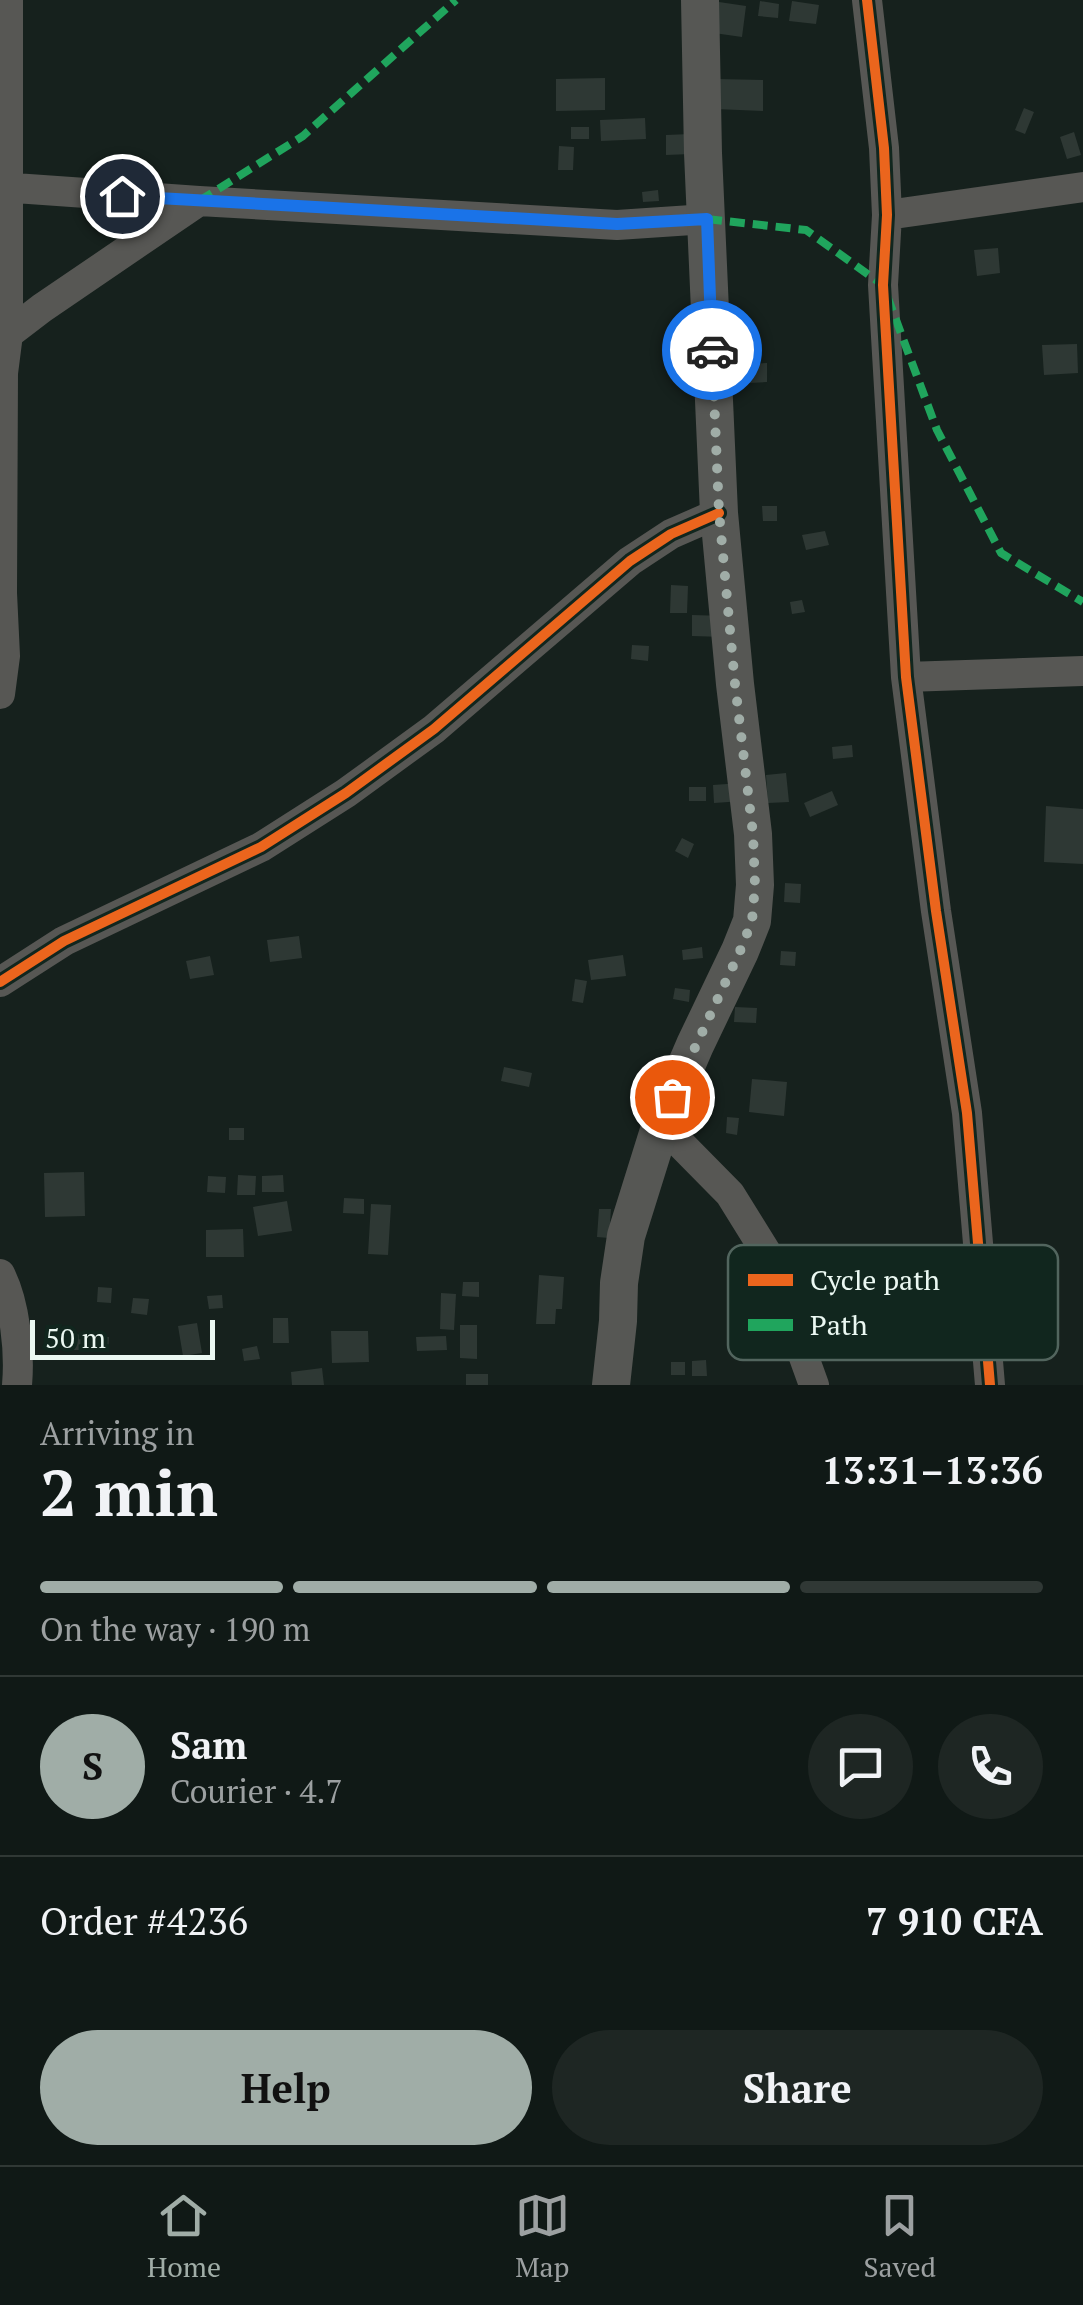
<!DOCTYPE html>
<html lang="en">
<head>
<meta charset="utf-8">
<style>
  body { margin:0; font-family:"PT Serif",serif; background:#1e2623; color:#f1f3f6; height:100vh; display:flex; flex-direction:column; font-size:38px; white-space:nowrap }
  * { box-sizing:border-box; margin:0 }
  p { font-size:32px; color:#9ca0a1 }
  .icon { flex:none; width:55px; height:55px; fill:none; stroke:currentColor; stroke-width:2; stroke-linecap:round; stroke-linejoin:round }
  .map { position:relative; height:1385px; overflow:hidden }
  .sheet { display:flex; flex-direction:column; background:#101916; flex:1 }
  .sheet>* { flex:none }
  .scale { position:absolute; left:30px; bottom:25px; width:185px; box-sizing:border-box; padding-left:10px; border:5px solid #ebf8f2; border-top:0; font-size:28px; line-height:35px; white-space:nowrap; color:#ebf8f2; -webkit-text-stroke:8px #11261e; paint-order:stroke }
  .pin { position:absolute; display:grid; place-items:center; width:85px; height:85px; color:#fff; margin:-42px; border:5px solid #fff; border-radius:50%; box-shadow:0 2px 10px #0007 }
  .courier { position:absolute; display:grid; place-items:center; width:100px; height:100px; margin:-50px; border:8px solid #1a73e8; border-radius:50%; background:#fff; color:#222; box-shadow:0 2px 12px #0007 }
  .head em { font-style:normal; font-weight:700 }
  .head div { display:flex; flex-direction:column-reverse }
  .head { display:flex; align-items:center; justify-content:space-between; height:170px; padding:0 40px }
  h1 { font-size:65px; font-weight:700; line-height:75px }
  .bar { display:grid; grid-template-columns:repeat(4,1fr); gap:15px 10px; align-content:center; height:120px; padding:0 40px }
  .bar i { height:12px; border-radius:8px; background:#303835 }
  .bar .on { background:#a0ada7 }
  .bar p { grid-column:span 4 }
  .line { display:flex; align-items:center; gap:25px; padding:0 40px; border-top:2px solid #303835 }
  .line div { flex:1 }
  .round { display:grid; place-items:center; flex:none; width:105px; height:105px; border-radius:52px; background:#1e2623 }
  .button { display:flex; gap:20px; margin-top:auto; padding:20px 40px }
  .button a { flex:1; height:115px; border-radius:60px; background:#a0ada7; color:#111; font-size:40px; font-weight:700; line-height:115px; text-align:center }
  .button a+a { background:#1e2623; color:#f1f3f6 }
  .tab-bar { display:flex; justify-content:space-around; align-items:center; height:140px; border-top:2px solid #303835; background:#101916; font-size:28px; color:#9ca0a1 }
  .tab-bar a { display:grid; justify-items:center; gap:5px }
  .tab-bar .on { color:#a0ada7 }
  .map>svg:first-child { display:block }
  .building { fill:#2e3834 }
  .lines { fill:none; stroke-linecap:round; stroke-linejoin:round }
  .minor { stroke:#575754; stroke-width:30 }
  .major { stroke:#565754; stroke-width:38 }
  .quiet { stroke:#20a55d; stroke-width:8; stroke-dasharray:15 8; stroke-linecap:butt }
  .cycleway-casing { stroke:#11261e; stroke-width:16 }
  .cycleway { stroke:#eb651d; stroke-width:10 }
  .done { stroke:#a0ada7; stroke-width:10; stroke-dasharray:0 18 }
  .route { stroke:#1a73e8; stroke-width:12 }
  .key { fill:#11261e; stroke:#52655e; stroke-width:2.5 }
  .key-label { font-size:28px; fill:#ebf8f2 }
</style>
</head>
<body>
<div class="map">
<svg width="1083" height="1385" viewBox="0 0 1083 1385">
  <rect width="100%" height="100%" fill="#16211d"/>
  <path class="building" d="M760,1L779,4L778,18L758,16Z
    M792,1L819,5L816,24L789,21Z
    M719,2L746,6L742,37L714,33Z
    M605,78V110L556,111V79Z
    M716,79L763,80V111L715,109Z
    M1024,108L1034,112L1025,134L1015,130Z
    M645,118L646,139L601,141L600,120Z
    M571,127H589V139H571Z
    M1074,132L1081,155L1067,159L1060,137Z
    M690,134L691,154L666,155V135Z
    M559,146L574,147L573,170H558Z
    M658,190L659,201L643,202L642,192Z
    M998,248L1000,273L977,276L974,250Z
    M1077,344L1078,373L1044,375L1042,345Z
    M767,363V382L728,384L727,365Z
    M762,506H777V521H763Z
    M825,531L829,545L806,550L802,535Z
    M671,585L688,586L687,613H670Z
    M802,600L805,612L792,614L790,602Z
    M692,615L725,616L724,637L692,636Z
    M632,645L649,646L648,661L631,659Z
    M852,745L853,757L833,759L832,747Z
    M786,773L789,802L768,803L766,775Z
    M741,783L743,801L714,803L713,785Z
    M689,787H706V801H689Z
    M832,791L838,805L810,817L804,803Z
    M1046,806L1083,809V864L1044,862Z
    M682,838L694,844L688,858L675,851Z
    M785,883L801,884L800,903L784,902Z
    M299,936L302,958L270,962L267,940Z
    M702,947L703,958L683,960L682,950Z
    M781,951L796,952L795,966L780,965Z
    M623,955L626,976L591,980L588,960Z
    M210,956L214,975L190,979L186,961Z
    M575,979L587,981L583,1003L572,1001Z
    M675,988L690,990L689,1002L673,999Z
    M735,1007L757,1008L756,1023L734,1022Z
    M504,1067L532,1073L529,1087L501,1081Z
    M752,1079L787,1082L784,1116L749,1112Z
    M727,1117L739,1118L737,1135L726,1133Z
    M229,1128H244V1140H229Z
    M84,1172L85,1216L45,1217L44,1173Z
    M238,1175L256,1176L255,1195H237Z
    M283,1175L284,1192H262V1176Z
    M208,1176L226,1177L225,1193L207,1192Z
    M344,1198L364,1199V1214L343,1213Z
    M287,1201L292,1231L258,1236L253,1207Z
    M371,1204L391,1205L388,1255L368,1254Z
    M599,1209H611L609,1238L597,1237Z
    M243,1229L244,1257H206V1230Z
    M539,1275L564,1277L562,1309H556L555,1324H536Z
    M463,1282H479V1297L462,1296Z
    M98,1287L112,1288L111,1303L97,1302Z
    M441,1293L456,1294L454,1330L440,1329Z
    M222,1295L223,1308L209,1309L207,1296Z
    M133,1298L149,1299L147,1315L131,1313Z
    M273,1318H288L289,1343H273Z
    M197,1323L202,1353L183,1356L178,1326Z
    M460,1325H477V1359L460,1358Z
    M331,1331H368L369,1362L332,1363Z
    M72,1334L87,1335V1350H71Z
    M95,1336L109,1337L108,1351H94Z
    M446,1336L447,1350L417,1351L416,1337Z
    M257,1346L260,1359L244,1361L242,1349Z
    M706,1360L707,1376H692V1361Z
    M671,1362H685V1375H671Z
    M322,1368L324,1385H292L291,1372Z
    M466,1374H488V1385H466Z"/>
  <g class="lines">
    <path class="minor" d="M8,0V334
      M867,0L884,148L887,215L883,285L906,677L936,911L967,1113L990,1385
      M0,187L199,201L617,225L707,219
      M887,215L1083,187
      M906,677L1083,671
      M0,694L5,656L2,593L3,373L8,334L42,308L199,201
      M0,982L64,941L261,847L346,793L434,729L630,561L671,534L719,513
      M661,1124L730,1194L766,1252L814,1385
      M0,1274C15,1303 20,1352 17,1385"/>
    <path class="major" d="M611,1385L618,1321L619,1283L626,1236L661,1124L695,1045L740,951L752,921L755,885L753,834L735,684L719,513L703,153L700,0"/>
    <path class="quiet" d="M199,201L303,136L456,0
      M707,219L806,230L883,285L937,430L1001,553L1083,602"/>
    <g class="cycleway-casing">
      <path id="cycleway" d="M867,0L884,148L887,215L883,285L906,677L936,911L967,1113L990,1385
        M0,982L64,941L261,847L346,793L434,729L630,561L671,534L719,513"/>
    </g>
    <use href="#cycleway" class="cycleway"/>
  </g>
  <g class="lines">
    <path class="done" d="M672,1097L740,951L752,921L755,885L753,834L735,684L719,512L712,350"/>
    <path class="route" d="M122,196L617,224L707,219L712,350"/>
  </g>
  <rect x="728" y="1245" width="330" height="115" rx="15" class="key"/>
  <rect x="748" y="1274" width="45" height="12" fill="#eb651d"/>
  <rect x="748" y="1319" width="45" height="12" fill="#20a55d"/>
  <g class="key-label">
    <text x="810" y="1290">Cycle path</text>
    <text x="810" y="1335">Path</text>
  </g>
</svg>
<div class="scale">50 m</div>
<div class="pin" style="left:672px;top:1097px;background:#ea580c"><svg class="icon" aria-label="bag" viewBox="0 0 24 24"><path d="M5 8h14l-1 12H6zM9 8a3 3 0 0 1 6 0"/></svg></div>
<div class="pin" style="left:122px;top:196px;background:#1f2937"><svg class="icon" aria-label="home" viewBox="0 0 24 24"><path d="M3 11l9-7 9 7M6 9v11h12V9"/></svg></div>
<div class="courier" style="left:712px;top:350px"><svg class="icon" aria-label="car" viewBox="0 0 24 24"><path d="M5 17H2v-5l4-1 3-4h7l3 4 3 1v5h-3M9 17h6M6 11h13"/><circle cx="7" cy="17" r="2"/><circle cx="17" cy="17" r="2"/></svg></div>
</div>
<section class="sheet">
<div class="head"><div><h1>2 min</h1><p>Arriving in</p></div><em>13:31–13:36</em></div>
<div class="bar"><i class="on"></i><i class="on"></i><i class="on"></i><i></i><p>On the way · 190 m</p></div>
<div class="line" style="height:180px"><b class="round" style="background:#a0ada7;color:#111">S</b><div><b>Sam</b><p>Courier · 4.7</p></div><a class="round"><svg class="icon" aria-label="chat" viewBox="0 0 24 24"><path d="M4 5h16v11H9l-5 4z"/></svg></a><a class="round"><svg class="icon" aria-label="phone" viewBox="0 0 24 24"><path d="M5 4h4l2 5-3 2q2 4 5 5l2-3 5 2v4C11 20 4 13 5 4z"/></svg></a></div>
<div class="line" style="height:130px"><div>Order #4236</div><b>7 910 CFA</b></div>
<div class="button"><a>Help</a><a>Share</a></div>
</section>
<nav class="tab-bar">
<a class="on"><svg class="icon" aria-label="home" viewBox="0 0 24 24"><path d="M3 11l9-7 9 7M6 9v11h12V9"/></svg>Home</a>
<a><svg class="icon" aria-label="map" viewBox="0 0 24 24"><path d="M3 6l6-2 6 2 6-2v14l-6 2-6-2-6 2zM9 4v14M15 6v14"/></svg>Map</a>
<a><svg class="icon" aria-label="saved" viewBox="0 0 24 24"><path d="M7 4h10v16l-5-4-5 4z"/></svg>Saved</a>
</nav>
</body>
</html>
